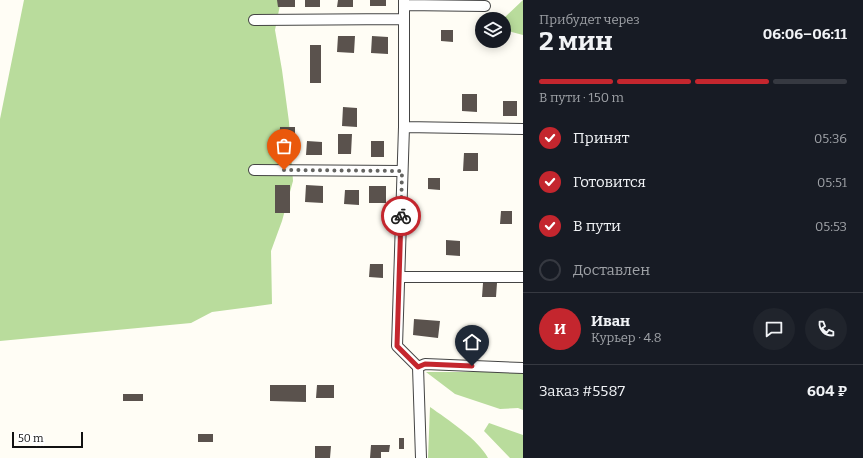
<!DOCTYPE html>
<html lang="ru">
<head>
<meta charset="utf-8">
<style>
  body { margin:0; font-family:Bitter,serif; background:#20242c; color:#f1f3f6; height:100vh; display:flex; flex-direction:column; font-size:15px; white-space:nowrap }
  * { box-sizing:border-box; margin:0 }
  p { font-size:13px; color:#9ea1a6 }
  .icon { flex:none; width:22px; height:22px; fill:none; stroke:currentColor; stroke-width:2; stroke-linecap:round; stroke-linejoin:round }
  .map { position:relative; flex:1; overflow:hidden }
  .panel { display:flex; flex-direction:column; background:#171b24; width:340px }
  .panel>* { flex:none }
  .controls { position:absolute; left:475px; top:12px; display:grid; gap:8px }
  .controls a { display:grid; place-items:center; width:36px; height:36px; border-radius:50%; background:#171b24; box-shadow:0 2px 10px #0003; font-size:20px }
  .scale { position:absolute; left:12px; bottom:10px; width:71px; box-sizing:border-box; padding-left:4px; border:2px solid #111; border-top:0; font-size:11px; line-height:14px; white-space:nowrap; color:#111; -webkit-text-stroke:3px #fff; paint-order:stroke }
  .pin { position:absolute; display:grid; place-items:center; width:34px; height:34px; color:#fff; margin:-41px -17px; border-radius:50% 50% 50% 0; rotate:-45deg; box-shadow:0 0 4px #0007 }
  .pin .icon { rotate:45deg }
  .courier { position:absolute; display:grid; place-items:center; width:40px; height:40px; margin:-20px; border:3px solid #c4262e; border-radius:50%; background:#fff; color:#222; box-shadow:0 1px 5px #0007 }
  .head em { font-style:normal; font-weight:700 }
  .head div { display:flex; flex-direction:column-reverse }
  .head { display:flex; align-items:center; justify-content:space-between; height:68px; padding:0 16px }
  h1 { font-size:26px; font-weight:700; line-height:30px }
  .bar { display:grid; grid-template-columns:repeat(4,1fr); gap:6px 4px; align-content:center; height:48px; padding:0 16px }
  .bar i { height:5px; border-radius:3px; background:#363941 }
  .bar .selected { background:#c4262e }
  .bar p { grid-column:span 4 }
  .line { display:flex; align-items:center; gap:10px; padding:0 16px; border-top:1px solid #363941 }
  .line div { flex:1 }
  .round { display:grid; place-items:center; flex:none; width:42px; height:42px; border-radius:21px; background:#20242c }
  ol { padding:0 16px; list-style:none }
  li { display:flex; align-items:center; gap:12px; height:44px }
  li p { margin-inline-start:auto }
  li .icon { padding:4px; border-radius:50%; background:#c4262e; color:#fff; stroke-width:4 }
  li:last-child { color:#9ea1a6 }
  li i { width:22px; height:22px; border:2px solid #363941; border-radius:50% }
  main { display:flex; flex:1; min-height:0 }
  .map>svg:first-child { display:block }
  .forest { fill:#b9dc9c }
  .building { fill:#5a524d }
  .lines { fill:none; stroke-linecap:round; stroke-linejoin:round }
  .minor-casing { stroke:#444; stroke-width:12 }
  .minor { stroke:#fff; stroke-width:10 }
  .done { stroke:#646461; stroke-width:4; stroke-dasharray:0 7.2 }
  .route { stroke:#c4262e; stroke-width:5 }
</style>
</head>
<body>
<main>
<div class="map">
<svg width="523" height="458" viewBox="0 0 523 458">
  <rect width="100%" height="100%" fill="#fffdf5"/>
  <path class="forest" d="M24,0H281L275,30L282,70L289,122L293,181L282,221L271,251L272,304L212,312L191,323L0,341V119Z
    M523,0V35L504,30V19H503Z
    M426,372H523V410L518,408L500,409L455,394Z
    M430,407C447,419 479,440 488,458H428Z
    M489,423L523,435V458H510L484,431Z"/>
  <path class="building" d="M277,0H295V7H278Z
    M305,0H320V7H305Z
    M338,0H353V7H337Z
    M370,0H386V6H370Z
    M441,30H453V42L441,41Z
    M338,36H355L354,53L337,52Z
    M372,36L388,37V54L371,53Z
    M310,45H321V83H310Z
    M462,94H477V112L462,111Z
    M503,101H517V116H503Z
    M343,107L357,108V127L342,126Z
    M280,127H295V156H279Z
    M338,134H352L351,154H338Z
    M307,141L322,142V155H306Z
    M371,141H384V157H371Z
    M464,153H478V171H463Z
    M428,178H440V190L428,189Z
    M275,185H290V213H275Z
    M306,185L323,186V203L305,202Z
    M369,186H386V203H369Z
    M345,190H359V205L344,204Z
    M501,211H512V224H500Z
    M446,240L460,241V256L446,255Z
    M370,264H383V278L369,277Z
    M483,283H497L496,297H482Z
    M414,319L440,321L438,338L413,335Z
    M270,385H306V402L270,401Z
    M317,385H334V398H316Z
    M123,394H143V401H123Z
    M198,434H213V442H198Z
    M399,438H404V449H399Z
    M371,445H390L389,452H381V458H370Z
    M315,446H331L330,458H315Z"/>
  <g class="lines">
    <g class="minor-casing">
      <path id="minor" d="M404,0V127L397,346L418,367L421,458
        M404,5L485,6
        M254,20L404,19
        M404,127L523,129
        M254,170L402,171
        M400,277H523
        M418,367L425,364L523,368"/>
    </g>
    <use href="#minor" class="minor"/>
  </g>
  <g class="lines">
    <path class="done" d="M284,170L402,171L401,216"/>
    <path class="route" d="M401,216L397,346L418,367L425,364L472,366"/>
  </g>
</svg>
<div class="controls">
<a><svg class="icon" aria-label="layers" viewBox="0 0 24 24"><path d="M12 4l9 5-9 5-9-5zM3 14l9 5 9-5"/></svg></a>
</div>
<div class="scale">50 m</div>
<div class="pin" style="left:284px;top:170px;background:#ea580c"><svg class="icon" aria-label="bag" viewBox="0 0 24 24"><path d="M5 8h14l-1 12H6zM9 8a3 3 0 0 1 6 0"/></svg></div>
<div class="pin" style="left:472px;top:366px;background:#1f2937"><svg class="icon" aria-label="home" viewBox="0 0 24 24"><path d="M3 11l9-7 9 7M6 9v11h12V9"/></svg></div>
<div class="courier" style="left:401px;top:216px"><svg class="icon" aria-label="bike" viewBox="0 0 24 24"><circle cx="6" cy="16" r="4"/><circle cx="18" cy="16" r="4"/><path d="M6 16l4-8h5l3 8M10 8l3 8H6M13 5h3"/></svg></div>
</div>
<section class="panel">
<div class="head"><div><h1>2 мин</h1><p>Прибудет через</p></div><em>06:06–06:11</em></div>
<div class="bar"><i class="selected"></i><i class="selected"></i><i class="selected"></i><i></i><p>В пути · 150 m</p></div>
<ol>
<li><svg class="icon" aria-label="check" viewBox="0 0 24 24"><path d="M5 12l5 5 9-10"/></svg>Принят<p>05:36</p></li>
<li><svg class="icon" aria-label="check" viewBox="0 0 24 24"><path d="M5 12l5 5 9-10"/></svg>Готовится<p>05:51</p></li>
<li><svg class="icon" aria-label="check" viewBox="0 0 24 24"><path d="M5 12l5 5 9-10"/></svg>В пути<p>05:53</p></li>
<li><i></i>Доставлен</li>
</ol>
<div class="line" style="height:72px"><b class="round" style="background:#c4262e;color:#fff">И</b><div><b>Иван</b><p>Курьер · 4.8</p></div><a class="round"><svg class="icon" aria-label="chat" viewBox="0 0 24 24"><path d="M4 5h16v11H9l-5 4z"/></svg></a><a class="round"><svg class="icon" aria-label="phone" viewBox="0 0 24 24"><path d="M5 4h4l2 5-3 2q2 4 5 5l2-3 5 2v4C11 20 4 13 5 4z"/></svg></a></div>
<div class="line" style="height:52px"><div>Заказ #5587</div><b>604 ₽</b></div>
</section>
</main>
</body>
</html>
